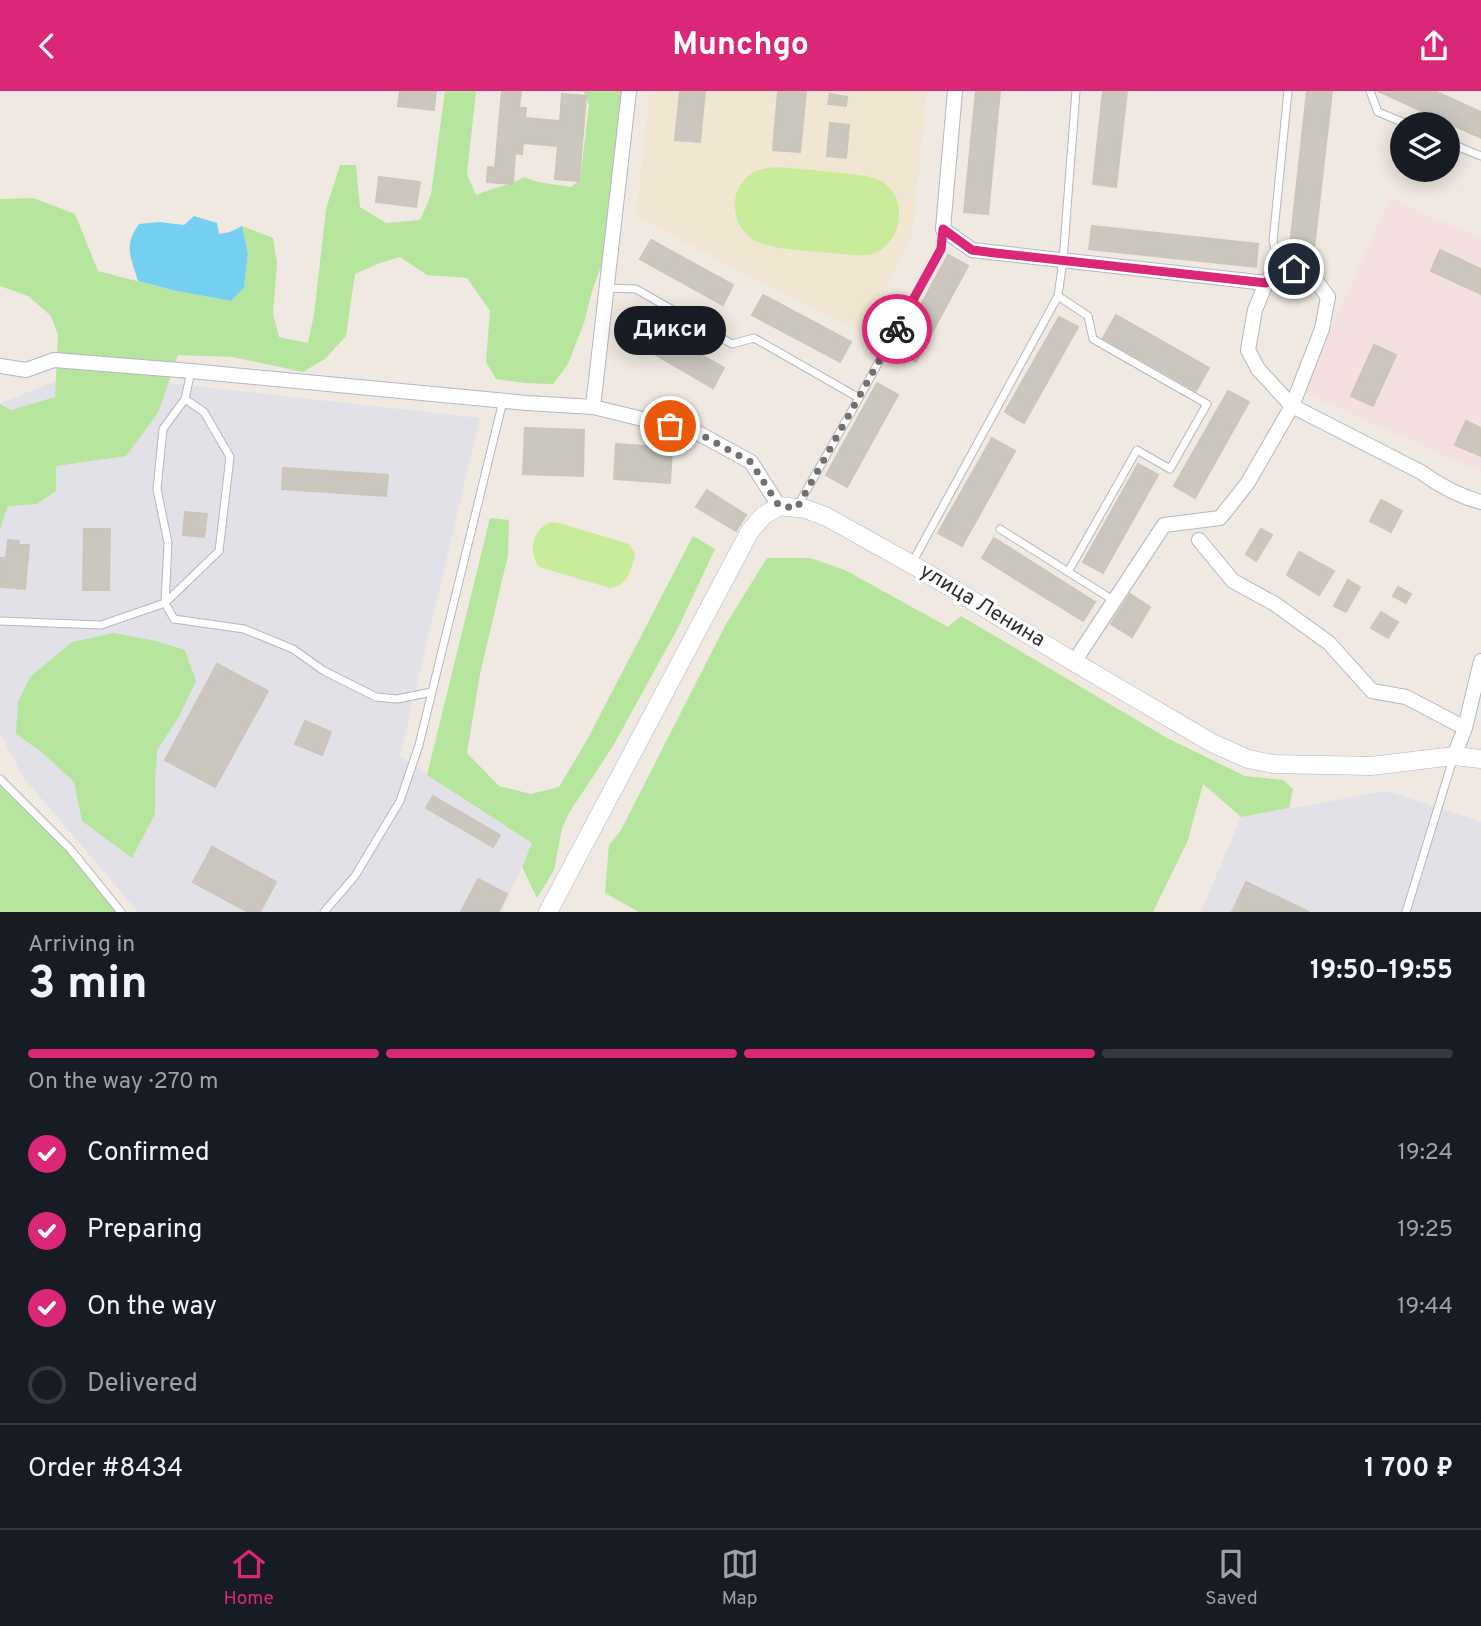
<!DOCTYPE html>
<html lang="en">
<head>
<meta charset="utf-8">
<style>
  body { margin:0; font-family:Overpass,sans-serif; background:#242831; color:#f1f3f6; height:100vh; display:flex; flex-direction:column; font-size:26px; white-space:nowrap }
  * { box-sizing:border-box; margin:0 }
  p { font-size:23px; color:#9ea1a6 }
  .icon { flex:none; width:38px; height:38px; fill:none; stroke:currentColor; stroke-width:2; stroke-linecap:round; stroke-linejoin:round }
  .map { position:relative; height:821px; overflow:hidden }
  .side { display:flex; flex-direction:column; background:#171b24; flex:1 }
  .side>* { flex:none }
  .controls { position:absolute; left:1390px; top:21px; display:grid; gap:14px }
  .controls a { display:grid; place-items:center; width:70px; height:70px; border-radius:50%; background:#171b24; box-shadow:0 4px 18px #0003; font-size:35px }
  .pin { position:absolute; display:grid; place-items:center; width:60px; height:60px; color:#fff; margin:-30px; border:4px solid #fff; border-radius:50%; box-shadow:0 2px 7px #0007 }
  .courier { position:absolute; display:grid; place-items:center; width:70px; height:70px; margin:-35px; border:5px solid #db2777; border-radius:50%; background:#fff; color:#222; box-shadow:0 2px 9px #0007 }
  .bubble { position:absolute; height:49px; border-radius:24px; background:#171b24; box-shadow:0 4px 18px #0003; font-size:23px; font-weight:700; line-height:49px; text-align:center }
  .head em { font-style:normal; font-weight:700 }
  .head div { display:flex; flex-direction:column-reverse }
  .head { display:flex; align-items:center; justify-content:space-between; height:119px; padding:0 28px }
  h1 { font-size:46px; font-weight:700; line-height:52px }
  .bar { display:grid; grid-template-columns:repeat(4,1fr); gap:10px 7px; align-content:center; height:84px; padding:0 28px }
  .bar i { height:9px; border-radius:5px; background:#363941 }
  .bar .selected { background:#db2777 }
  .bar p { grid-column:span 4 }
  .line { display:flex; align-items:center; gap:18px; padding:0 28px; border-top:2px solid #363941 }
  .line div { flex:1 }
  ol { padding:0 28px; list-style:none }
  li { display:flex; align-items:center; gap:21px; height:77px }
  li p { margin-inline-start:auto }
  li .icon { padding:7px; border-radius:50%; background:#db2777; color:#fff; stroke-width:4 }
  li:last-child { color:#9ea1a6 }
  li i { width:38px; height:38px; border:4px solid #363941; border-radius:50% }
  header { display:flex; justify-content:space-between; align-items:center; height:91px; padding:0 28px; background:#db2777; color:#fff; font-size:32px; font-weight:700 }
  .tabs { display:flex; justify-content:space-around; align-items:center; height:98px; border-top:2px solid #363941; background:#171b24; font-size:19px; color:#9ea1a6 }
  .tabs a { display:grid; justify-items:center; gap:4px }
  .tabs .selected { color:#db2777 }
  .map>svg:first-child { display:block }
  .industrial { fill:#e3e1e8 }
  .education { fill:#f0e6d1 }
  .medical { fill:#f5dfe0 }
  .green { fill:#b6e59e }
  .pitch { fill:#c9ec9a }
  .water { fill:#75cff0 }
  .building { fill:#cbc7bf; stroke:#cbc5ba; stroke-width:2 }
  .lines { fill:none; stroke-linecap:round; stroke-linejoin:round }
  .service-casing { stroke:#b4b7c1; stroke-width:9 }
  .minor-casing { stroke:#b4b7c1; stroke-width:16 }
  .tertiary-casing { stroke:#b4b7c1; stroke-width:19 }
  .service { stroke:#fff; stroke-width:7 }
  .minor { stroke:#fff; stroke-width:14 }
  .tertiary { stroke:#fff; stroke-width:18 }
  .done { stroke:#726f6d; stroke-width:7; stroke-dasharray:0 12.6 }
  .route { stroke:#db2777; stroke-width:9 }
  .labels { text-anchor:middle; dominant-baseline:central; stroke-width:7; stroke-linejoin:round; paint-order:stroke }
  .street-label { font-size:21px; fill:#2e2e2e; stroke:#fff }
</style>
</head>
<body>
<header><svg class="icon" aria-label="back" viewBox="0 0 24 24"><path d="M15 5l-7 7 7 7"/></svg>Munchgo<svg class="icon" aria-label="share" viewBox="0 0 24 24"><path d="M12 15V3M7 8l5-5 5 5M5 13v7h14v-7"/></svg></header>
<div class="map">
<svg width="1481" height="821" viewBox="0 0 1481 821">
  <rect width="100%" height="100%" fill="#efe9e1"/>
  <path class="industrial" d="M77,282L480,327L400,665L532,752L502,821H138L23,686L0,642V312Z
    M1387,700L1481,731V821H1201L1241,726Z"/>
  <path class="education" d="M650,0H927L912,144L862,242L636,126Z"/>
  <path class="medical" d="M1390,107L1481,148V381L1303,301Z"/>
  <path class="green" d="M445,0H476L467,83L476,104C492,97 509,95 524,86L538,91L571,96L580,89L589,14L584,1L578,0H622L603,170L592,200L584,232L568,273L553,293L525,292L496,288L486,271L490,220L467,187L427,184L400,166L380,172L355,183L346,245L325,268L303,281L233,266L178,264L158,322L126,365L56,375V400L37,413L8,415L0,438V313L11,319L55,306L58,244L51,225L28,205L0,195V108L33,107L75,123L98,180L172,199L231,210L244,197L248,162L242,135L273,147L277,172L273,223L279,246L308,252L314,224L326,118L340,74H356L360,116L386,132L420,129L431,104Z
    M490,427L509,429L508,464L480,583L467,662L499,695L531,703L559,696L587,649L693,445L715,458L679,535L613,655L569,722L562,737L554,779L537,807L522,776L532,752L427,684Z
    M767,467H810L845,479L948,536L961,525L1167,647L1245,685L1283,689L1293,698L1289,717L1241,726L1203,693L1188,749L1153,821H639L605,802L609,754L621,739L726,533Z
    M114,542L156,550L185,559L196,590L179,626L157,659L155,695V723L132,767L82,730L74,691L44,663L16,643L18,611L30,586L72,551Z
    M0,688L71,759L121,821H0Z"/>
  <path class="pitch" d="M778,76C799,78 821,80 842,82C854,84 868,84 879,89C909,105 904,149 875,162C865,166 853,164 843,163C823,161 768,159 754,149C731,135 728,103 748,85C757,78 767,77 778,76Z
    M552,431L559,432L629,453L635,463C631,479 628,495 610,497L539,476C527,461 533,436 552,431Z"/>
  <path class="water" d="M194,125L217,132L219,143L230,141L242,135L248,162L244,197L231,210L172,199L138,190C131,166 123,155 139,133L159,131L184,134Z"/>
  <path class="building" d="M400,0H436L434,19L398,15Z
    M502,0H521L519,17H526L525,27L560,30L562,3L586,5L579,90L555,88L558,55L523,52L522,63L515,62L513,93L487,91L488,76L495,77Z
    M680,0H705L700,51L675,49Z
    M778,0H806L800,61L773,59Z
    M976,0H1000L988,123L964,121Z
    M1103,0H1127L1116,96L1093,93Z
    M1307,0H1332L1314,158L1290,155Z
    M1378,0H1435L1481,21V47Z
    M830,3L847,6L846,15L828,13Z
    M830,32L849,34L846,67L827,65Z
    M379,86L420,91L416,116L376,111Z
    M1092,135L1258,153L1256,176L1089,158Z
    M651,149L733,194L723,214L640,168Z
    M1440,159L1481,178V203L1431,180Z
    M948,164L968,175L916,271L896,260Z
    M763,204L851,251L840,271L752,224Z
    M1116,224L1209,277L1196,300L1103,247Z
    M1059,226L1078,236L1024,332L1005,321Z
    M643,231L724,277L713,297L632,250Z
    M1374,254L1396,264L1373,315L1351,305Z
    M877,292L898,304L847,396L826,384Z
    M1228,300L1249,311L1195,407L1174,395Z
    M1466,330L1481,337V365L1455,354Z
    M525,337L584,339L583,385L523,383Z
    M992,347L1015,360L962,455L938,442Z
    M616,353L672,357L670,392L614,388Z
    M1138,373L1158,384L1103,482L1083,471Z
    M283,377L388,384L386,405L282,398Z
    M707,399L746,424L736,440L696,416Z
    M1381,409L1402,420L1391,441L1370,430Z
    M185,421L207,423L204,446L183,444Z
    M84,438H110L109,499H83Z
    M1261,438L1272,444L1256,470L1246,463Z
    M994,447L1095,511L1083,530L982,467Z
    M8,449L19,450L18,454H29L25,498L0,496V467H6Z
    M1299,461L1334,480L1319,504L1287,484Z
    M1348,489L1360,496L1346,521L1334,515Z
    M1398,496L1411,503L1406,512L1393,505Z
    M1130,503L1150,516L1132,546L1111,533Z
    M1381,521L1398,531L1388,547L1371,537Z
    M217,573L268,600L215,696L165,669Z
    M305,630L331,641L322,664L295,653Z
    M433,705L500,744L493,756L426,717Z
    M212,756L276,791L260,821H248L193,791Z
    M478,788L507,803L498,821H461Z
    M1246,791L1309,821H1232Z"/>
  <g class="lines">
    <g class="service-casing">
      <path id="service" d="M1370,0L1378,21L1407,33
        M1447,51L1481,65
        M1279,175L1273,150L1288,0
        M606,197L636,198L732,253L754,247L859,307L797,416
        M1058,205L1088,225L1093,248L1207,313L1170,378L1137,359L1068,481
        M191,280L185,308L163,338L157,398L168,452L165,512L174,528L244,538L293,558L324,580L376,606L397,608L432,601
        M859,307L941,158L943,138
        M1000,438L1113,509
        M912,472L1058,205L1063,169L1076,0
        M0,530L101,534L165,512L219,460L230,366L204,321L185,308
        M0,688L71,759L121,821
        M324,821L355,785L400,710L419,654L503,310
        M1406,821L1453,668"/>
    </g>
    <g class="minor-casing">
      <path id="minor" d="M955,0L943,138L972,159L1266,192
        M0,275L26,279L54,269L191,280L527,312L593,316L696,341L751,371L779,415
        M593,316L629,0
        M1199,449L1233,490L1275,513L1329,552L1372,600L1406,606L1465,637
        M1074,571L1164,434L1220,427L1247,393L1292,315L1322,238L1328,206L1309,180L1279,175L1266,192L1255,219L1248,259L1258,278L1292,315L1421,381C1440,395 1458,405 1481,411
        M1454,665L1465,637L1481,570"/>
    </g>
    <g class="tertiary-casing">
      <path id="tertiary" d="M548,821L750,440L763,425L779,415L806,418L827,426L927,482L1074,571L1212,652L1248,668L1274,673L1371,675L1454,665L1481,668"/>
    </g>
    <use href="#service" class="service"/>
    <use href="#minor" class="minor"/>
    <use href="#tertiary" class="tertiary"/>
  </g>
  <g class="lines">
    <path class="done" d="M670,335L696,341L751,371L779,415L797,417L897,238"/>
    <path class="route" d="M897,238L941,158L943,138L972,159L995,162L1266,192L1279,175L1294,178"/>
  </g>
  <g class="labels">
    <g class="street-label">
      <text transform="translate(982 515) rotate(31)">улица Ленина</text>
    </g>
  </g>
</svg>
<div class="controls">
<a><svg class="icon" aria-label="layers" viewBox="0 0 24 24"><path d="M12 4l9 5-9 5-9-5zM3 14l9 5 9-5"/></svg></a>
</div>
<div class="pin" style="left:670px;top:335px;background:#ea580c"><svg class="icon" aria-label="bag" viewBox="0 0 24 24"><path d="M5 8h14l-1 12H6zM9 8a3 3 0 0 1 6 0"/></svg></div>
<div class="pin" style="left:1294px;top:178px;background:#1f2937"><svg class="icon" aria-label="home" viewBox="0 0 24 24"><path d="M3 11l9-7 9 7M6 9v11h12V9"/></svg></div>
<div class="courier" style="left:897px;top:238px"><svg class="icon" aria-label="bike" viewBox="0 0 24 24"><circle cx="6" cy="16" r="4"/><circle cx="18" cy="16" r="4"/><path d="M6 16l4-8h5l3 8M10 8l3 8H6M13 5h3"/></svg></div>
<div class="bubble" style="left:614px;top:215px;width:112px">Дикси</div>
</div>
<section class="side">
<div class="head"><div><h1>3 min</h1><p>Arriving in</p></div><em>19:50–19:55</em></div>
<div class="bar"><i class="selected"></i><i class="selected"></i><i class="selected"></i><i></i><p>On the way · 270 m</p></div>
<ol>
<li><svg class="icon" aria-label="check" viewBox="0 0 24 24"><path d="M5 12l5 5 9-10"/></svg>Confirmed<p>19:24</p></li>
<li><svg class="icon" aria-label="check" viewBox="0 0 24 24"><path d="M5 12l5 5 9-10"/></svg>Preparing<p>19:25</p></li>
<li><svg class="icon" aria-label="check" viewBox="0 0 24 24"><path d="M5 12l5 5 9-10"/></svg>On the way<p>19:44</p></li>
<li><i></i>Delivered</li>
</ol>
<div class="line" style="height:91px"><div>Order #8434</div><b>1 700 ₽</b></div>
</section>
<nav class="tabs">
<a class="selected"><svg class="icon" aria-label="home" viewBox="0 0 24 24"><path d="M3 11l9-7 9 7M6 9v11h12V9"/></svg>Home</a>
<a><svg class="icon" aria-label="map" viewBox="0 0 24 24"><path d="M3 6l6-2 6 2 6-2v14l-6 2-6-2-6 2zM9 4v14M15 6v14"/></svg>Map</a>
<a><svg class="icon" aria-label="saved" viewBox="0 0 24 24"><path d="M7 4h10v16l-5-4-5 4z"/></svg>Saved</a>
</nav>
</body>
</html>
